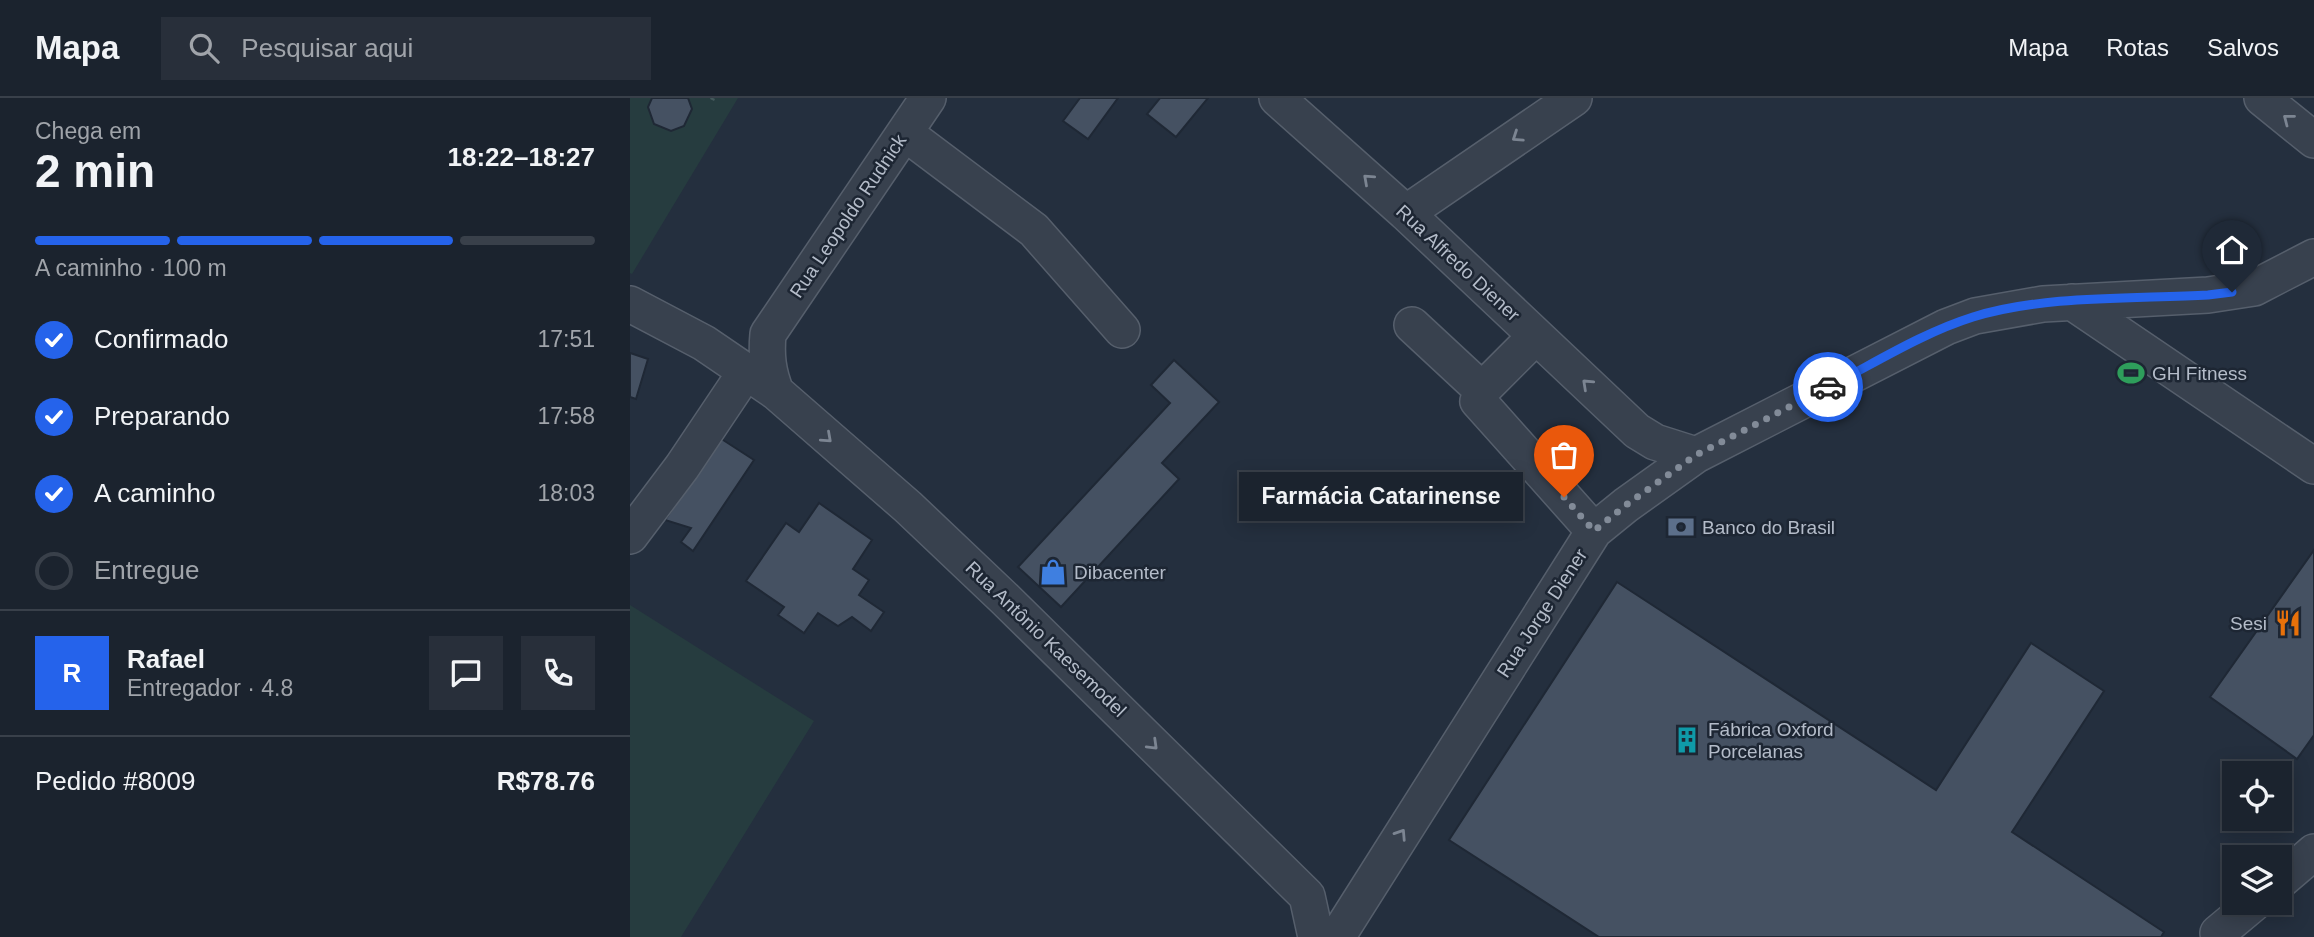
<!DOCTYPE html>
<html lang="pt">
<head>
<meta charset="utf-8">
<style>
  body { margin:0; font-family:Arial,sans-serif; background:#282f3a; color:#f1f3f6; height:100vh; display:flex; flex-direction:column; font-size:26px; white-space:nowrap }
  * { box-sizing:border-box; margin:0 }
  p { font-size:23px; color:#a0a4aa }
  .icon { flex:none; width:38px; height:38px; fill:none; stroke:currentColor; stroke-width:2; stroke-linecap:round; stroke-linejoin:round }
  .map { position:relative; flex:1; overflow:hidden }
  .side { display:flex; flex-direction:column; background:#1b232e; width:630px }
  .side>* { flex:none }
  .tools { position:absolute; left:1592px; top:663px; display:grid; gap:14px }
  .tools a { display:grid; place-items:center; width:70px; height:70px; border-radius:0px; background:#1b232e; box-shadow:0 4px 18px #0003,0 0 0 2px #39404a; font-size:35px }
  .pin { position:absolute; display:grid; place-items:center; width:60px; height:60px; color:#fff; margin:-72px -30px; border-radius:50% 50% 50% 0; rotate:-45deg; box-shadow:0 0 7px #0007 }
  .pin .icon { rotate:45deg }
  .courier { position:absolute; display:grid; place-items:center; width:70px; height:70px; margin:-35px; border:5px solid #2563eb; border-radius:50%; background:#fff; color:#222; box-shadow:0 2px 9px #0007 }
  .bubble { position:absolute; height:49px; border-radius:0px; background:#1b232e; box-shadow:0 4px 18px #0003,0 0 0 2px #39404a; font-size:23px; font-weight:700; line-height:49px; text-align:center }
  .headline em { font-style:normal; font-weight:700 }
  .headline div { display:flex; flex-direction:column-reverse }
  .headline { display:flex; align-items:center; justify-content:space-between; height:119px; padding:0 35px }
  h1 { font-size:46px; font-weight:700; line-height:52px }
  .bar { display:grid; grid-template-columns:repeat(4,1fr); gap:10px 7px; align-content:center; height:84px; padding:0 35px }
  .bar i { height:9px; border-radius:5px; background:#39404a }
  .bar .active { background:#2563eb }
  .bar p { grid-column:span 4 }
  .line { display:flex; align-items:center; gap:18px; padding:0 35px; border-top:2px solid #39404a }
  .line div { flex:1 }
  .round { display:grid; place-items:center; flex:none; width:74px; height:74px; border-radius:0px; background:#282f3a }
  ol { padding:0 35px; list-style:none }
  li { display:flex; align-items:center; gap:21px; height:77px }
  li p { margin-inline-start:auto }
  li .icon { padding:7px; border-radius:50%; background:#2563eb; color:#fff; stroke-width:4 }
  li:last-child { color:#a0a4aa }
  li i { width:38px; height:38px; border:4px solid #39404a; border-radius:50% }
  header { display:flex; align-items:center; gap:42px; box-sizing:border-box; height:98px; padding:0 35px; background:#1b232e; border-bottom:2px solid #39404a }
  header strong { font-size:33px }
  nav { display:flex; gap:38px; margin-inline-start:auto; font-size:24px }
  .search { width:490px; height:63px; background:#282f3a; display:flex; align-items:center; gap:18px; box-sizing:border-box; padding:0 24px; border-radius:0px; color:#a0a4aa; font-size:26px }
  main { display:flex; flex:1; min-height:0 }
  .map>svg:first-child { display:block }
  .green { fill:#263c3f }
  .building { fill:#455162; stroke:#1f2835; stroke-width:2 }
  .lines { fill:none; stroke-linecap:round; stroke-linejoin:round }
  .minor-casing { stroke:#565f6c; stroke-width:38 }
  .path { stroke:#44595c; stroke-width:4.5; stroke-dasharray:5 5; stroke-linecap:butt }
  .minor { stroke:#38414e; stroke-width:35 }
  .oneway { stroke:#7c8592 }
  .done { stroke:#828b98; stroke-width:7; stroke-dasharray:0 12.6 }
  .route { stroke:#2563eb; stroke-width:9 }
  .labels { text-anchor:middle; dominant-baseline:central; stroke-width:5; stroke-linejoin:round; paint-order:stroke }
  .street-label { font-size:19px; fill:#b4bcc9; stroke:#1d2633 }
  .poi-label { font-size:19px; fill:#b4bcc9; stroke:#1d2633; text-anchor:start }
</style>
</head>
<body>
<header>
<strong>Mapa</strong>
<div class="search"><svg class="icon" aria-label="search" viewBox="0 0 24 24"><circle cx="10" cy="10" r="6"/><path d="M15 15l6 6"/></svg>Pesquisar aqui</div>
<nav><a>Mapa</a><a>Rotas</a><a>Salvos</a></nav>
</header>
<main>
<section class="side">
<div class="headline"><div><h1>2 min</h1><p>Chega em</p></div><em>18:22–18:27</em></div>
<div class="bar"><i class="active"></i><i class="active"></i><i class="active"></i><i></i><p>A caminho · 100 m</p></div>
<ol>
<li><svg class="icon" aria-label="check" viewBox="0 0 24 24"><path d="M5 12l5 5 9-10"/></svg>Confirmado<p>17:51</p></li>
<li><svg class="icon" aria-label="check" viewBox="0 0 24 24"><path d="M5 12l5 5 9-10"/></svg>Preparando<p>17:58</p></li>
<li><svg class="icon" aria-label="check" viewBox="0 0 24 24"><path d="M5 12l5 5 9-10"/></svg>A caminho<p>18:03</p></li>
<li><i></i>Entregue</li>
</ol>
<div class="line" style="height:126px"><b class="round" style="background:#2563eb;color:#fff">R</b><div><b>Rafael</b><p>Entregador · 4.8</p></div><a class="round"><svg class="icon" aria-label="chat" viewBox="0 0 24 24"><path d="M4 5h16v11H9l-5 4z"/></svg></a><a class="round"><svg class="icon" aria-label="phone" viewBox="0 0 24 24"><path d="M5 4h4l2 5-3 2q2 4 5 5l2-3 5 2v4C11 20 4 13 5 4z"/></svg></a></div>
<div class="line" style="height:91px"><div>Pedido #8009</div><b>R$78.76</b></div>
</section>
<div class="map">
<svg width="1684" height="839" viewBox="0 0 1684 839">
  <rect width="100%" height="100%" fill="#242f3e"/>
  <path class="green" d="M0,0H108L2,176L0,175Z
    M0,507L184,623L51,839H0Z"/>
  <path class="building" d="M22,0H58L62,11L54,28L41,33L24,26L18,9Z
    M450,0H488L458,41L433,23Z
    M530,0H578L546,39L517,16Z
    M0,255L18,261L6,301L0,299Z
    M544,262L589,304L532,365L549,381L431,509L388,469L540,305L521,287Z
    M90,340L124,362L63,453L51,444L61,430L35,422Z
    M189,405L242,442L223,471L239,482L229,497L254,514L241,533L222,519L208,528L188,515L174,535L148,517L154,509L116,483L156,425L169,434Z
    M1684,452V637L1667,661L1580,599Z
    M987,484L1306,692L1401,545L1474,593L1382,734L1534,834L1531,839H969L819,742Z"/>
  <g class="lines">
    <g class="minor-casing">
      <path id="minor" d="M647,0L776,115L1007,333L1025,344L1066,357
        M1632,0L1684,42
        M275,35L404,132L492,232
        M776,115L944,0
        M1442,204L1684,368
        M0,206L74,245L146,294L278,409L375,501L677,798L686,839
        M782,227L852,292
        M906,238L852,292L848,303L964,433
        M146,294C138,274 136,258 138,236L298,0
        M0,438L52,369L115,275
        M1650,783L1684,754
        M1588,835L1624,805
        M707,839L964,433L996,407L1066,357L1316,229L1345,218L1413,206L1578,197L1624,190L1684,159"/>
    </g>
    <path class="path" d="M82,2L83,0"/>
    <use href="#minor" class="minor"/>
  </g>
  <defs><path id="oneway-chevron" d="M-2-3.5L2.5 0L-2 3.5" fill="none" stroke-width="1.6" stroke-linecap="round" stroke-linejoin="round" transform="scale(1.75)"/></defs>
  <g class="oneway">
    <use href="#oneway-chevron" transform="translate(1658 21) rotate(-142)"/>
    <use href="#oneway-chevron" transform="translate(887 39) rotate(146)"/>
    <use href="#oneway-chevron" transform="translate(738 81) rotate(-138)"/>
    <use href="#oneway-chevron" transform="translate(957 286) rotate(-137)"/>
    <use href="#oneway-chevron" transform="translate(197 340) rotate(42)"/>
    <use href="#oneway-chevron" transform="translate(523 647) rotate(44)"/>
    <use href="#oneway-chevron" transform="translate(771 736) rotate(-57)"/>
  </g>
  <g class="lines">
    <path class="done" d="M934,399L964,433L996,407L1066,357L1198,289"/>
    <path class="route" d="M1198,289C1245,265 1292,235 1343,219C1413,197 1504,201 1578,197L1602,194"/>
  </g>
  <defs>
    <g id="stadium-bare" transform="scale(2.1)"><path d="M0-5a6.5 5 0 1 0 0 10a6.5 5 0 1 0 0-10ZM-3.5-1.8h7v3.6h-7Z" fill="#2e9e5b" stroke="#1d2633" stroke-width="2.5" paint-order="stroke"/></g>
    <g id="bank-bare" transform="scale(2.1)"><path d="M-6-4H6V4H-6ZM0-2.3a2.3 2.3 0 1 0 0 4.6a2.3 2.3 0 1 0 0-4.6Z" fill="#5c6f8a" stroke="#1d2633" stroke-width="2.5" paint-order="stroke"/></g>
    <g id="shop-bare" transform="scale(2.1)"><path d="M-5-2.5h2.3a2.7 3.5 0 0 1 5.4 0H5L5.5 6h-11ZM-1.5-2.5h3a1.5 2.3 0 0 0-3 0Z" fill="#3f7fe0" stroke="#1d2633" stroke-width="2.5" paint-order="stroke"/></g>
    <g id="restaurant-bare" transform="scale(2.1)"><path d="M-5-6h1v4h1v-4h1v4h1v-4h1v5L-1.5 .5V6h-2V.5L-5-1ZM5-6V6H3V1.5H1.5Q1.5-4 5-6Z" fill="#e8710a" stroke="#1d2633" stroke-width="2.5" paint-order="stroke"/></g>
    <g id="building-bare" transform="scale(2.1)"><path d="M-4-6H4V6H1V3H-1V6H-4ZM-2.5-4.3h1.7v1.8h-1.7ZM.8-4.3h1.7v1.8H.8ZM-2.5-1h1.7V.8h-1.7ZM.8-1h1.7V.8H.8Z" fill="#0f9aa8" stroke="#1d2633" stroke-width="2.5" paint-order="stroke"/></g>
  </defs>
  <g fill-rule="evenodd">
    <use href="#stadium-bare" x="1501" y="275"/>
    <use href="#bank-bare" x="1051" y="429"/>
    <use href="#shop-bare" x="423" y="474"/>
    <use href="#restaurant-bare" x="1658" y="525"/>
    <use href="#building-bare" x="1057" y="642"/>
  </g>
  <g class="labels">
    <g class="street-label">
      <text transform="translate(218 118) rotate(-56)">Rua Leopoldo Rudnick</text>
      <text transform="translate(828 165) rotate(43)">Rua Alfredo Diener</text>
      <text transform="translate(912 515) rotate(-57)">Rua Jorge Diener</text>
      <text transform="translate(416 541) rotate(44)">Rua Antônio Kaesemodel</text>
    </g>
    <g class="poi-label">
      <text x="1522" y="275">GH Fitness</text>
      <text x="1072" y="429">Banco do Brasil</text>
      <text x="444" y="474">Dibacenter</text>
      <text x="1637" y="525" text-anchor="end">Sesi</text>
      <text x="1078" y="631">Fábrica Oxford<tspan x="1078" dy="22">Porcelanas</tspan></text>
    </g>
  </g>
</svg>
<div class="tools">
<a><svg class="icon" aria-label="locate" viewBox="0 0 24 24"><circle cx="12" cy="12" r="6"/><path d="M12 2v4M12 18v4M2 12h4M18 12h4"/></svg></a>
<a><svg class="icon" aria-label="layers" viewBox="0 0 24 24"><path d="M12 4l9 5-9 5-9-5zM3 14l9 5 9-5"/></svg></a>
</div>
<div class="pin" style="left:934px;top:399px;background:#ea580c"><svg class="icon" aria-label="bag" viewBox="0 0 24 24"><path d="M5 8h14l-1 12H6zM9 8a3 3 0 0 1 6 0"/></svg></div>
<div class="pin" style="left:1602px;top:194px;background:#1f2937"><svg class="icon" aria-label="home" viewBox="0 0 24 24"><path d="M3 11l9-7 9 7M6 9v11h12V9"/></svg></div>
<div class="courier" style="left:1198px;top:289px"><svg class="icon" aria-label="car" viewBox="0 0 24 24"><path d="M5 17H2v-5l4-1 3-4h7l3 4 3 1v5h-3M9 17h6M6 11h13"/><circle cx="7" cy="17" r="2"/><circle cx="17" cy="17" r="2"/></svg></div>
<div class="bubble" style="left:609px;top:374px;width:284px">Farmácia Catarinense</div>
</div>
</main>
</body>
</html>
